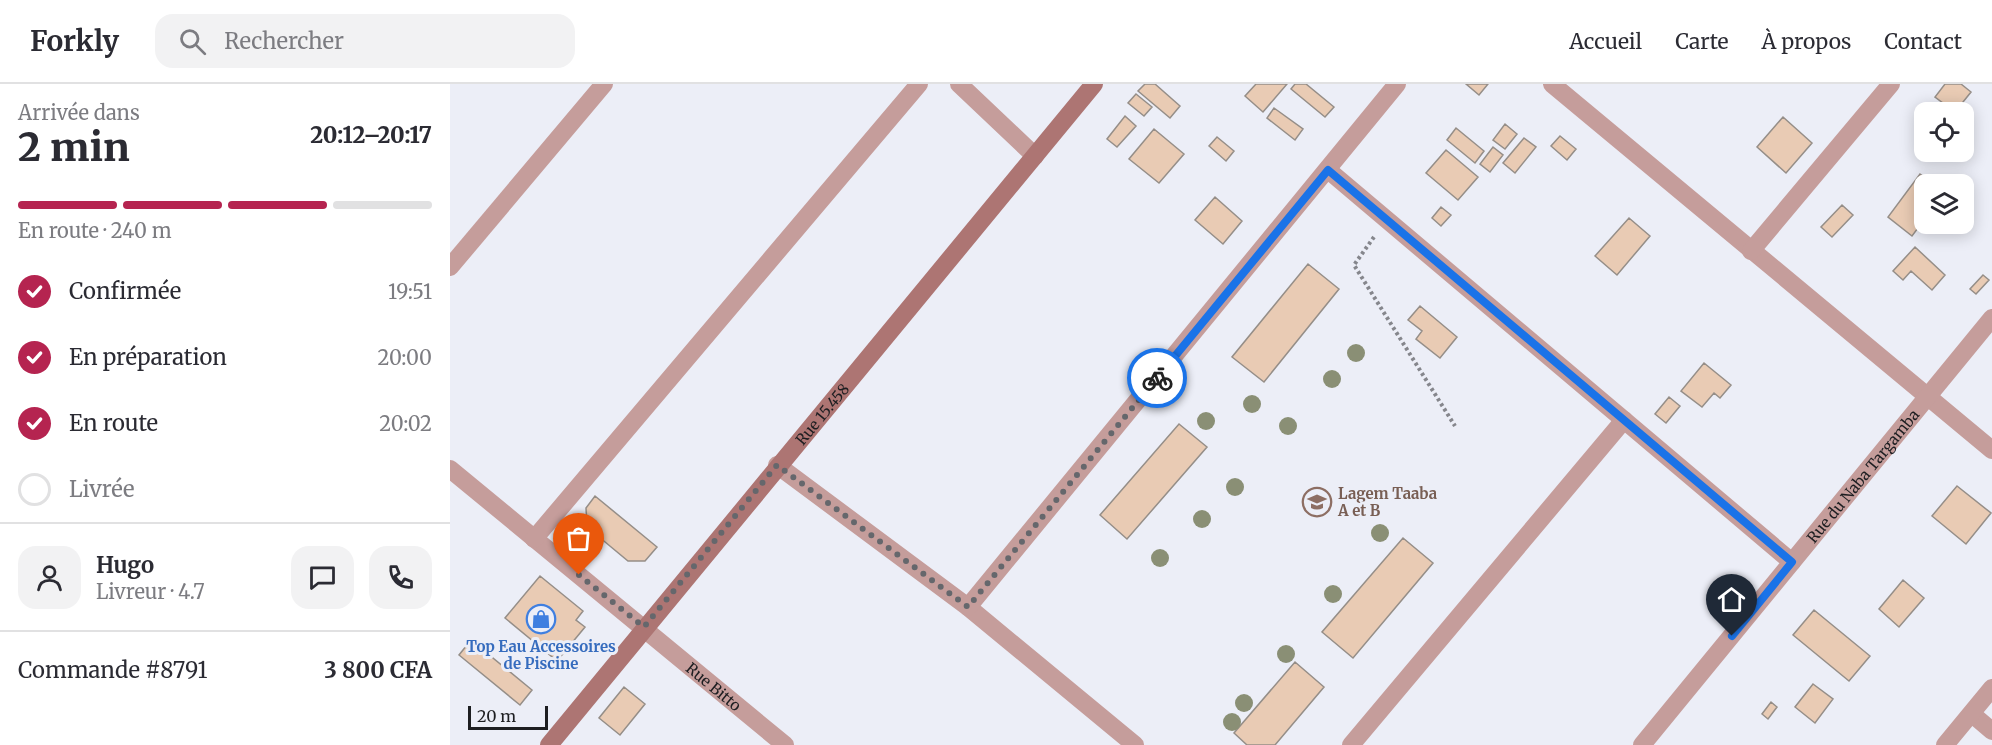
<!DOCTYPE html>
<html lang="fr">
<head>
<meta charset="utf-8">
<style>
  body { margin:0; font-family:Merriweather,serif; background:#f2f2f3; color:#2b2b33; height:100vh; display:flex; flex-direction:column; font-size:22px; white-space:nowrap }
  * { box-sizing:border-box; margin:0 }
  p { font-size:20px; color:#7c7c81 }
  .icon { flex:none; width:33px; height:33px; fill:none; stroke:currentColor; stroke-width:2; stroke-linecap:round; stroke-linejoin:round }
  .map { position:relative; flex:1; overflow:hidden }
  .side { display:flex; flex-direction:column; background:#fff; width:450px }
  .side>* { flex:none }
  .tools { position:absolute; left:1464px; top:18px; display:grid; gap:12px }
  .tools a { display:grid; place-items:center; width:60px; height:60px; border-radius:12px; background:#fff; box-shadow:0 3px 15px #0003; font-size:30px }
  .scale { position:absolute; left:18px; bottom:15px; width:80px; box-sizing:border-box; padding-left:6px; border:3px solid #1d1e21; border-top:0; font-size:16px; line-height:21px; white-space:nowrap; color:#1d1e21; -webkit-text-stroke:4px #eceef7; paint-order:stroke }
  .pin { position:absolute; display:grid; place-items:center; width:51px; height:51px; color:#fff; margin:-62px -26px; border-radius:50% 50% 50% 0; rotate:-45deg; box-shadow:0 0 6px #0007 }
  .pin .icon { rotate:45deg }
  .courier { position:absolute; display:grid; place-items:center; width:60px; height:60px; margin:-30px; border:4px solid #1a73e8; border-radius:50%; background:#fff; color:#222; box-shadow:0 2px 8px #0007 }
  .summary em { font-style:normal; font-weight:800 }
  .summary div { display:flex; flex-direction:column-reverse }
  .summary { display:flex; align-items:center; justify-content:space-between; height:102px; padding:0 18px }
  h1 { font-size:39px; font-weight:800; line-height:45px }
  .bar { display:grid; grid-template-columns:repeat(4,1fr); gap:9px 6px; align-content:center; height:72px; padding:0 18px }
  .bar i { height:8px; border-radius:4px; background:#e1e1e2 }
  .bar .active { background:#b52450 }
  .bar p { grid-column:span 4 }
  .line { display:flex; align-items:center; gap:15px; padding:0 18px; border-top:2px solid #e1e1e2 }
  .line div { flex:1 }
  .round { display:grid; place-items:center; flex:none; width:63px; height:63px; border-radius:18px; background:#f2f2f3 }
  ol { padding:0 18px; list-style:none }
  li { display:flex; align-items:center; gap:18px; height:66px }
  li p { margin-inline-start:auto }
  li .icon { padding:6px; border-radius:50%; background:#b52450; color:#fff; stroke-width:4 }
  li:last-child { color:#7c7c81 }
  li i { width:33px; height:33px; border:3px solid #e1e1e2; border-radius:50% }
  header { display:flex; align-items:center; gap:36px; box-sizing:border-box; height:84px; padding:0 30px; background:#fff; border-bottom:2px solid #e1e1e2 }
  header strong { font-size:28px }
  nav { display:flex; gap:33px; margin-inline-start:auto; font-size:21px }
  .search { width:420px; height:54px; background:#f2f2f3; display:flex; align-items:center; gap:15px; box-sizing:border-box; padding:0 21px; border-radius:18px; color:#7c7c81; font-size:22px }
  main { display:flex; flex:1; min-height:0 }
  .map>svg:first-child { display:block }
  .building { fill:#e9cbb4; stroke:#958e88; stroke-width:1.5 }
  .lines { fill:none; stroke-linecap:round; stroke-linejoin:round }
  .path { stroke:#85868c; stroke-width:4; stroke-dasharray:3 3; stroke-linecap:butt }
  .minor { stroke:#c59d9b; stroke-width:18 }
  .secondary { stroke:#ad7573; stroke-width:18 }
  .tree { fill:#8a8f75 }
  .done { stroke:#65676c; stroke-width:6; stroke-dasharray:0 10.8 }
  .route { stroke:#1a73e8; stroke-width:8 }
  .labels { text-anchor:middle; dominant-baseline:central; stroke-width:6; stroke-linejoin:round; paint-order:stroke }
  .street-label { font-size:15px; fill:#1d1e21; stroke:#eceef7 }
  .education-label { font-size:15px; font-weight:bold; fill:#785e54; stroke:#eceef7; text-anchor:start }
  .shop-label { font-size:15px; font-weight:bold; fill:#366cbe; stroke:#eceef7 }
</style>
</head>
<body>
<header>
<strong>Forkly</strong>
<div class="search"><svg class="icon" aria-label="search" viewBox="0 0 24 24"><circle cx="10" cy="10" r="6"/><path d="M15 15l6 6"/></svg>Rechercher</div>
<nav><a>Accueil</a><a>Carte</a><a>À propos</a><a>Contact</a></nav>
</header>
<main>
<section class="side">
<div class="summary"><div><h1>2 min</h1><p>Arrivée dans</p></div><em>20:12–20:17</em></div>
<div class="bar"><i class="active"></i><i class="active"></i><i class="active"></i><i></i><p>En route · 240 m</p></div>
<ol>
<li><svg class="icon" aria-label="check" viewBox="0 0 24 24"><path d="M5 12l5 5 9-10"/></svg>Confirmée<p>19:51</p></li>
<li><svg class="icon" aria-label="check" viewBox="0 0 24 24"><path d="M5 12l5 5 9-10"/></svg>En préparation<p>20:00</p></li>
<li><svg class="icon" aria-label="check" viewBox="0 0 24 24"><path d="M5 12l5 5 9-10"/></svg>En route<p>20:02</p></li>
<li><i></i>Livrée</li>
</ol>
<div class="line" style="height:108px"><a class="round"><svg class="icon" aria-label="person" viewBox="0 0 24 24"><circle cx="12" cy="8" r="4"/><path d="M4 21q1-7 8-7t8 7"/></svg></a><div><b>Hugo</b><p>Livreur · 4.7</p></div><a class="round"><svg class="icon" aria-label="chat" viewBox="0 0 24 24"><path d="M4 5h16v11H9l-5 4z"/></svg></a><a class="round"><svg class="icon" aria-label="phone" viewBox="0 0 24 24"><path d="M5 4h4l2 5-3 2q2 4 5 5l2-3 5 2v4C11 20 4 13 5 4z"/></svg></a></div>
<div class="line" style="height:78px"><div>Commande #8791</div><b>3 800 CFA</b></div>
</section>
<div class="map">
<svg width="1542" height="661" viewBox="0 0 1542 661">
  <rect width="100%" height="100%" fill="#eceef7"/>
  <path class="building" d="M695,0H705L730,22L720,34L688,7Z
    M806,0H837L813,28L795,12Z
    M845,0H856L884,23L875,33L841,5Z
    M1016,0H1038L1029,11Z
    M1495,0H1511L1521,8L1505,28L1485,13Z
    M686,10L702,23L694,32L678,19Z
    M824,24L853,45L845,56L817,34Z
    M675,32L686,42L667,63L657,55Z
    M1333,33L1362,59L1336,89L1307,63Z
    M1055,40L1067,50L1055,65L1043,56Z
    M1006,44L1034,67L1025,79L997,56Z
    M704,45L734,70L709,99L679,75Z
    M1110,52L1126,65L1117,76L1101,62Z
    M767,53L784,67L776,77L759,62Z
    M1074,54L1086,63L1065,89L1053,79Z
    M1043,63L1053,71L1040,88L1030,80Z
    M996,66L1028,93L1008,116L976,89Z
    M1470,90L1484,100H1474V136L1462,152L1438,133Z
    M765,113L792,137L773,160L745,136Z
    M1392,121L1403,131L1382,153L1371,143Z
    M991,123L1001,131L991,142L982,134Z
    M1179,134L1200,152L1167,191L1145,172Z
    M1465,163L1495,191L1482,206L1461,187L1453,196L1443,187Z
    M858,180L889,205L814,298L782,273Z
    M1533,191L1539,196L1526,210L1520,205Z
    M970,222L1007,253L990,274L966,255L972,247L958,236Z
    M1254,279L1281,301L1270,314L1264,309L1252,323L1231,307Z
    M1219,313L1230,322L1216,339L1205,330Z
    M729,340L757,363L677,455L650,431Z
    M1507,402L1541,429L1516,460L1482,432Z
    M145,412L207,463L195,477H178L137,443L136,424Z
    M953,454L983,479L903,574L872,548Z
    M90,492L133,527L126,536L135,543L107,577L55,534Z
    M1453,496L1474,514L1449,543L1429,525Z
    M1364,526L1420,572L1399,597L1343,551Z
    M21,556L82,606L70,621L9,571Z
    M845,578L874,603L825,661H797L784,649Z
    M1363,600L1383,615L1365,639L1345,623Z
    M174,603L195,620L170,651L149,634Z
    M1321,618L1327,623L1318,635L1312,630Z"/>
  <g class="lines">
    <path class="path" d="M924,153L904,181L1005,342"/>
    <g class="minor">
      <path d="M509,0L585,72"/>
      <path d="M1102,0L1542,366"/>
      <path d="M878,86L1342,478"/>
      <path d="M1301,167L1441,0"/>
      <path d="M0,183L154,0"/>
      <path d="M327,381L518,523L685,661"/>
      <path id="s1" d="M0,385L335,661"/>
      <path d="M84,455L469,0"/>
      <path d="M518,523L947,0"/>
      <path d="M1522,630L1542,647"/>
      <path d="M901,661L1174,336"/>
      <path id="s2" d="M1192,661L1542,234"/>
      <path d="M1495,661L1542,604"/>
    </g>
    <path class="secondary" id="s3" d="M99,661L644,0"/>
  </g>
  <g class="tree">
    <circle cx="906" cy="269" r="9"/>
    <circle cx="882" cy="295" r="9"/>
    <circle cx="802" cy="320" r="9"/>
    <circle cx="756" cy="337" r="9"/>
    <circle cx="838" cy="342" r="9"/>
    <circle cx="785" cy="403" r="9"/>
    <circle cx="752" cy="435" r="9"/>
    <circle cx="930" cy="449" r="9"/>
    <circle cx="710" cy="474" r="9"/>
    <circle cx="883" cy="510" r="9"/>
    <circle cx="836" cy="570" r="9"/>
    <circle cx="794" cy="619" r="9"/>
    <circle cx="782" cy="638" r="9"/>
  </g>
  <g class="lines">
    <path class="done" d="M129,491L194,543L327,381L518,523L707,294"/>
    <path class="route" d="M707,294L878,86L1342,478L1282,552"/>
  </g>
  <defs>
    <g id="school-ring" transform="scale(1.5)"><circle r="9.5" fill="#eceef7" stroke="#8d6e63" stroke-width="1.5"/><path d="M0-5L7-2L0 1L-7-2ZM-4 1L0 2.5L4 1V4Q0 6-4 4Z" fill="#8d6e63"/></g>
    <g id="shop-ring" transform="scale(1.5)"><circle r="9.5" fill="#eceef7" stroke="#3f7fe0" stroke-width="1.5"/><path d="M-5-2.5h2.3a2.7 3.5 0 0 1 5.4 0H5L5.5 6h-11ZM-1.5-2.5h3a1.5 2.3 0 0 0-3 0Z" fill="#3f7fe0"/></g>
  </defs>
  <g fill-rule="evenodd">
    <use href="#school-ring" x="867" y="418"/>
    <use href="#shop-ring" x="91" y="535"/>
  </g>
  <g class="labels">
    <g class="street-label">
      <text stroke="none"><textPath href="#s3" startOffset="429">Rue 15.458</textPath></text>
      <text stroke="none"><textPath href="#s2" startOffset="348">Rue du Naba Targamba</textPath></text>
      <text stroke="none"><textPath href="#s1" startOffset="342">Rue Bitto</textPath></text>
    </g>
    <g class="education-label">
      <text x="888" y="409">Lagem Taaba<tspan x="888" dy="17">A et B</tspan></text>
    </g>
    <g class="shop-label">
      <text x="91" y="562">Top Eau Accessoires<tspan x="91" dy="17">de Piscine</tspan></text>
    </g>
  </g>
</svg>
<div class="tools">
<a><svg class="icon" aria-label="locate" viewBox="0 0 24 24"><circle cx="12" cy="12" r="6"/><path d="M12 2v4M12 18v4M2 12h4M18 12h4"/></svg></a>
<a><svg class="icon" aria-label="layers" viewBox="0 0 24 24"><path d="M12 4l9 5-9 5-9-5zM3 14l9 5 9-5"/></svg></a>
</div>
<div class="scale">20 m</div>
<div class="pin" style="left:129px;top:491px;background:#ea580c"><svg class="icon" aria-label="bag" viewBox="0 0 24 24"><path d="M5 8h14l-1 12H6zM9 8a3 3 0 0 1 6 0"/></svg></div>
<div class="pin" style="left:1282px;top:552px;background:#1f2937"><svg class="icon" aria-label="home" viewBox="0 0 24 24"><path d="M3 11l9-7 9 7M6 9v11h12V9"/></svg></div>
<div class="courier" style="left:707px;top:294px"><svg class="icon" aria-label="bike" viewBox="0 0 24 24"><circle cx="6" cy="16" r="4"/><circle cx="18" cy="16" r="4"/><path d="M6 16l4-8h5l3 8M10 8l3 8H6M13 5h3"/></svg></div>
</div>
</main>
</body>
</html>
